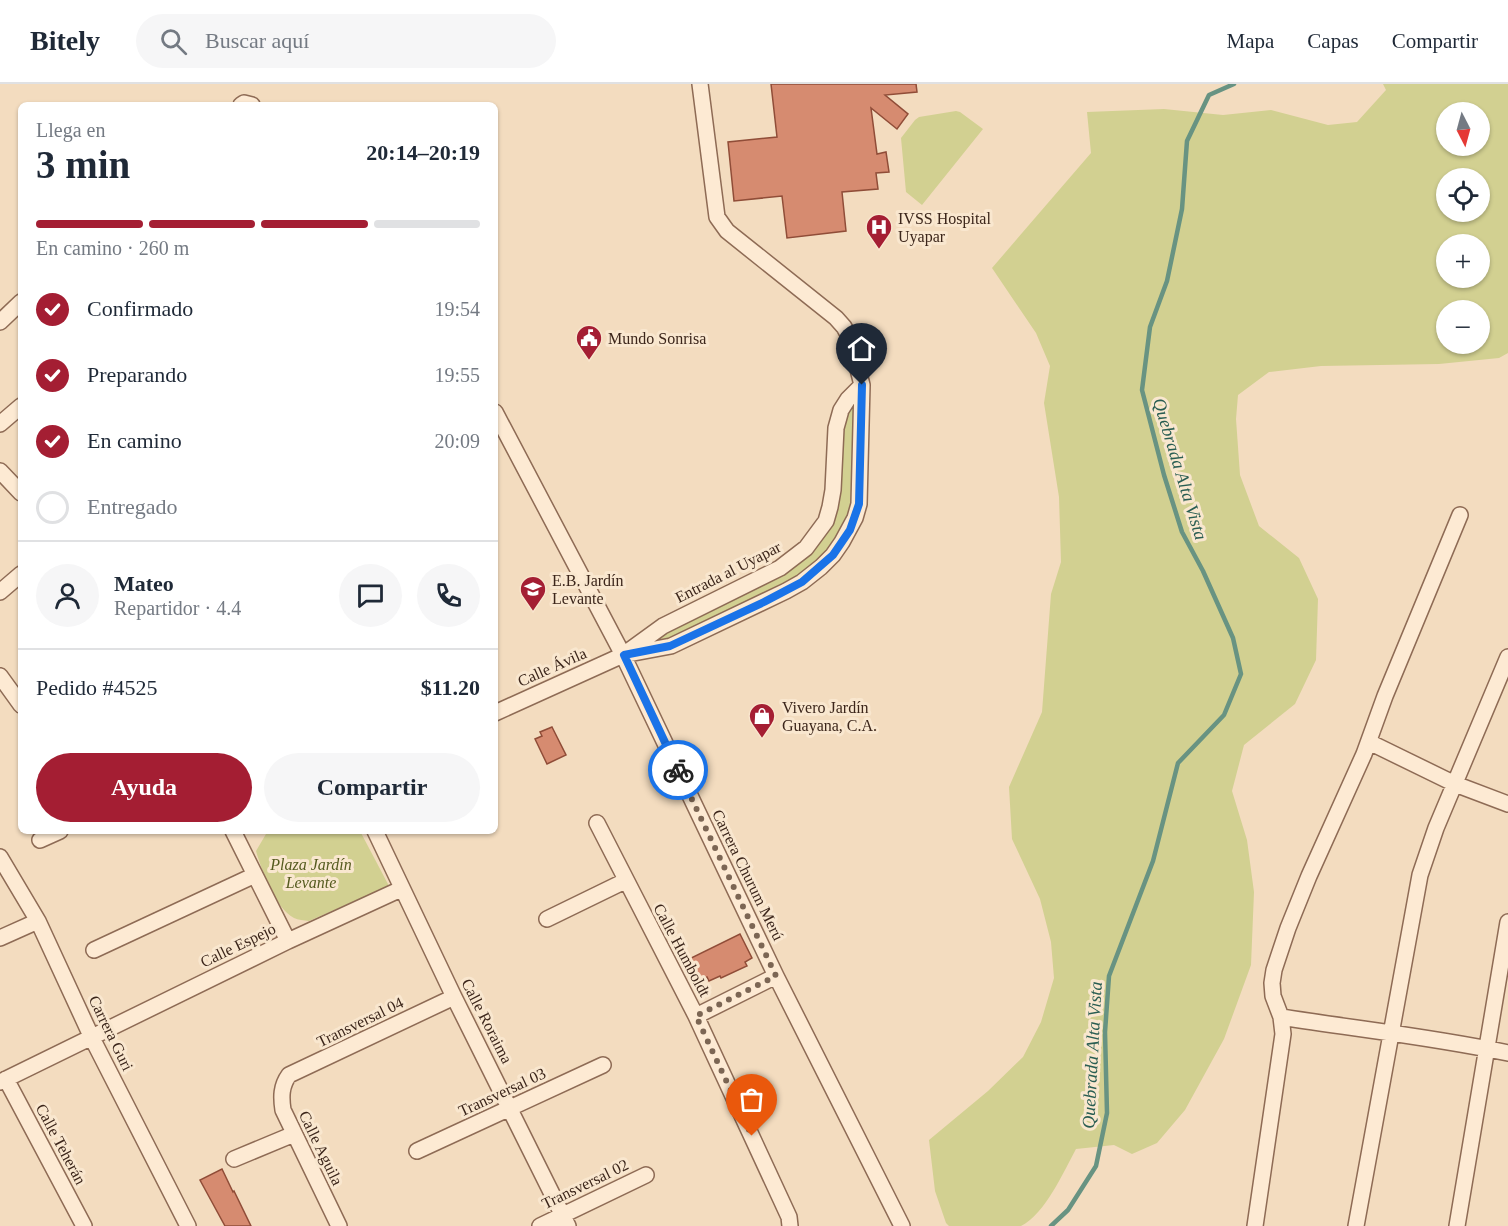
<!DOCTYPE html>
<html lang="es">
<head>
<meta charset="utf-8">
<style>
  body { margin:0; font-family:"Times New Roman",serif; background:#f6f6f7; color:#1f2937; height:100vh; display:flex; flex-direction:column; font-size:22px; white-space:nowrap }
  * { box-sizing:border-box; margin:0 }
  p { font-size:20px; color:#747a83 }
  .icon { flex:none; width:33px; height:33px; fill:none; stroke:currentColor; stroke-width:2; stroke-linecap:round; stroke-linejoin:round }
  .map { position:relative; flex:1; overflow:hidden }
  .drawer { position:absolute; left:18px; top:18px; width:480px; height:732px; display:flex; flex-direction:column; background:#fff; border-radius:9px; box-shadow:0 2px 4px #0004 }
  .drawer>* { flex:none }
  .needle { width:39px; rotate:174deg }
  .tools { position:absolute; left:1436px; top:18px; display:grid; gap:12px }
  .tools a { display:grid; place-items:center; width:54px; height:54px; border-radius:50%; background:#fff; box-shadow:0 2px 4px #0004; font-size:30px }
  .pin { position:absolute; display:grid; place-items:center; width:51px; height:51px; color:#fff; margin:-62px -26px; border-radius:50% 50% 50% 0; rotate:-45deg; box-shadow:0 0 6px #0007 }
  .pin .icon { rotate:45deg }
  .courier { position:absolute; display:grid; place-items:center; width:60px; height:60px; margin:-30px; border:4px solid #1a73e8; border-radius:50%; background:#fff; color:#222; box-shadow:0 2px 8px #0007 }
  .head em { font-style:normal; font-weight:700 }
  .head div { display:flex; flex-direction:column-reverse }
  .head { display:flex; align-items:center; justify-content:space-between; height:102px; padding:0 18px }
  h1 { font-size:39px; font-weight:700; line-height:45px }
  .bar { display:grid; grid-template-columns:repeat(4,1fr); gap:9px 6px; align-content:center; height:72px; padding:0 18px }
  .bar i { height:8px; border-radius:4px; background:#e0e1e3 }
  .bar .current { background:#a41e33 }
  .bar p { grid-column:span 4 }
  .line { display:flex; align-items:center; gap:15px; padding:0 18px; border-top:2px solid #e0e1e3 }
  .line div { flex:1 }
  .round { display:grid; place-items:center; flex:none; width:63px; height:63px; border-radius:32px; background:#f6f6f7 }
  ol { padding:0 18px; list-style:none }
  li { display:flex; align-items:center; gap:18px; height:66px }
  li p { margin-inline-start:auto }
  li .icon { padding:6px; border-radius:50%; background:#a41e33; color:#fff; stroke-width:4 }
  li:last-child { color:#747a83 }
  li i { width:33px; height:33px; border:3px solid #e0e1e3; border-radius:50% }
  .primary-button { display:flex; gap:12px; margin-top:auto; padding:12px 18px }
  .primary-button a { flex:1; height:69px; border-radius:36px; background:#a41e33; color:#fff; font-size:24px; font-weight:700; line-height:69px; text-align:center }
  .primary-button a+a { background:#f6f6f7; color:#1f2937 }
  header { display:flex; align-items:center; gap:36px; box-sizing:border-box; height:84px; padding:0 30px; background:#fff; border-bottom:2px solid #e0e1e3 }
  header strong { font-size:28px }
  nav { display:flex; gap:33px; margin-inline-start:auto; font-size:21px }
  .search { width:420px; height:54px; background:#f6f6f7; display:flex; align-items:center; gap:15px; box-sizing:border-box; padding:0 21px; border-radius:33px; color:#747a83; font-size:22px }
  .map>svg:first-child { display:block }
  .green { fill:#d2d091; fill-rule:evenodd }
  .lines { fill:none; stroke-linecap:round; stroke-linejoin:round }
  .stream { stroke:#689382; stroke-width:4.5 }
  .building { fill:#d68b70; stroke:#904d38; stroke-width:1.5 }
  .minor-casing { stroke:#8e6b55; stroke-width:18 }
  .minor { stroke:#fdead3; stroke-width:15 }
  .done { stroke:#7c6654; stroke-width:6; stroke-dasharray:0 10.8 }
  .route { stroke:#1a73e8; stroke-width:8 }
  .labels { text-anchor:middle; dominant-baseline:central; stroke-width:6; stroke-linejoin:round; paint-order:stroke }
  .poi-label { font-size:16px; fill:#3c261b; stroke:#f9e7cf; text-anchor:start }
  .street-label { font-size:16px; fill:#3c261b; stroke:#f9e7cf }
  .park-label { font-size:16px; font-style:italic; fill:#555b1f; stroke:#f9e7cf }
  .water-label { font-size:18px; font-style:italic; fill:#295d52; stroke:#f9e7cf }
</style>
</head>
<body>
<header>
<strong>Bitely</strong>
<div class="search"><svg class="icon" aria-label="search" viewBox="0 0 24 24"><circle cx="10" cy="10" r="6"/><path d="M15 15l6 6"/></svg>Buscar aquí</div>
<nav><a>Mapa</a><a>Capas</a><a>Compartir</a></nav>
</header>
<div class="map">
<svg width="1508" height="1142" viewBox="0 0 1508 1142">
  <rect width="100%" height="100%" fill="#f3dcbf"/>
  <path class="green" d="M1383,0H1508V269L1499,274L1439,280L1321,282L1269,288L1238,311L1236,335L1240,391L1259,442L1299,474L1318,515L1316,576L1295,620L1244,661L1232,707L1247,756L1254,808L1251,881L1224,955L1185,1026L1157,1059L1132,1070L1114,1061L1076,1065C1063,1089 1045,1130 1021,1142H949L946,1139L935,1107L929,1056L988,1007L1023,973L1041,938L1054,894L1051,858L1040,815L1012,755L1009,703L1042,628L1051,510L1061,478L1059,413L1044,319L1050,282L1036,249L992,184L1091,69L1087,28L1164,25L1223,31L1271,26L1328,41L1357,38L1386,6ZM1446,28H1479V62H1446ZM1446,94H1479V128H1446ZM1479,160V194H1446V160ZM1446,226H1479V260H1446Z
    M956,27L960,28L983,45L922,121L906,108L901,54L915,36L919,33Z
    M862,301L859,420L821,483L671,562L623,571L780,484L826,437L836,344Z
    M273,747H360L389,802L309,837C304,836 298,836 294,834C275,824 262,787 256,767L266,750Z"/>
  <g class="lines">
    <path class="stream" d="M1051,1142L1068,1126L1096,1082L1107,1029L1105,948L1109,892L1153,777L1178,679L1224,631L1241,590L1233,554L1203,487L1182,448L1164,391L1142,306L1150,243L1167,197L1182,125L1187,57L1209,11L1234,0"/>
  </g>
  <path class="building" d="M771,0H916L917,8L885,11L908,30L897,45L871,24L877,70L886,68L889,88L876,89L878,105L842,108L846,147L787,154L782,112L734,117L728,58L777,53Z
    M552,643L566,671L547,680L535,655L542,652L540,648Z
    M740,850L752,874L745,878L747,882L721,894L720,892L709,897L707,893L696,898L685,877Z
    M222,1085L233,1108L234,1107L251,1142H225L207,1109L200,1096Z"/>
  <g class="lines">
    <g class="minor-casing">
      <path id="minor" d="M241,21L244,19L252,21
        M0,238L21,218
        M495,328L623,571L776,892L902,1142
        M0,340L21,322
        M0,387L21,409
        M0,508L21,490
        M623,571L671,562L786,507L802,498L821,483L833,471L842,458L855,434L859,420L862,301L850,254L844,243L836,234L727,147L717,133L700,0
        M0,592L21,621
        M495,629L623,571L663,542L780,484L806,464L826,437L830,423L833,406L836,344L841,326L848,315L862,301
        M1369,658L1455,700L1508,720
        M597,739L696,932L789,1133L790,1142
        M233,747L288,857
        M375,747L454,913L568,1142
        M40,756L60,747
        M0,773L38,837L92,954L188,1142
        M547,835L625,797
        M0,854L38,837
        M94,866L255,791
        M696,932L776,892
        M1281,933C1357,945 1433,953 1508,969
        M6,995L84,1142
        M0,998L288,857L401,805
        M417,1067L603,981
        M234,1075L294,1050
        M339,1142L283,1026C281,1013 281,1002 289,991L454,913
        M540,1142L646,1091
        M1255,1142L1283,950L1281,933L1273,912L1272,899L1274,886L1288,844L1309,792L1364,670L1385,612L1460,431
        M1356,1142L1420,791L1436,744L1508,573
        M1457,1142L1508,838"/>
    </g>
    <use href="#minor" class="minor"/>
  </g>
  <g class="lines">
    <path class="done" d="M678,686L776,892L696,932L752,1052"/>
    <path class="route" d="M678,686L624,571L670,562L764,518L802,498L833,471L850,446L859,420L862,301"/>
  </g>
  <defs>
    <g id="hospital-pin" transform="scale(1.35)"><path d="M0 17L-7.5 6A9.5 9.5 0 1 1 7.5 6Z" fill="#a41e33" stroke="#f9e7cf"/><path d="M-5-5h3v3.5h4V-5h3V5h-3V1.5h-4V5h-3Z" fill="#fff"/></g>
    <g id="civic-pin" transform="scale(1.35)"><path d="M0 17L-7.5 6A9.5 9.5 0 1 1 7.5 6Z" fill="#a41e33" stroke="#f9e7cf"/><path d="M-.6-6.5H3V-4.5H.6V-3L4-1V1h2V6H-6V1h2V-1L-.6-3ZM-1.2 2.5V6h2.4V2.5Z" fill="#fff"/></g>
    <g id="school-pin" transform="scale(1.35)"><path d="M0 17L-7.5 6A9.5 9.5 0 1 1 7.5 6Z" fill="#a41e33" stroke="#f9e7cf"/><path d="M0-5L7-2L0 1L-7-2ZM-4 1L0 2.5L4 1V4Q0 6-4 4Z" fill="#fff"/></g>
    <g id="shop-pin" transform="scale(1.35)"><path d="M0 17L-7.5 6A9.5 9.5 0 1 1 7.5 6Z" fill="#a41e33" stroke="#f9e7cf"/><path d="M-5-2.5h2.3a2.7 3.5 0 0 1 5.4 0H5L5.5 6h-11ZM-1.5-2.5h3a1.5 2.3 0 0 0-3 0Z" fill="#fff"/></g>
  </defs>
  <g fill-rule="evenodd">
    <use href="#hospital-pin" x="879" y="143"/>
    <use href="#civic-pin" x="589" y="254"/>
    <use href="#school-pin" x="533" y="505"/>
    <use href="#shop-pin" x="762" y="632"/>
  </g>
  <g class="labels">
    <g class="poi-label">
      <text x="898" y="134">IVSS Hospital<tspan x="898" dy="18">Uyapar</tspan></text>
      <text x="608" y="254">Mundo Sonrisa</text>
      <text x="552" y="496">E.B. Jardín<tspan x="552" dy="18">Levante</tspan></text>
      <text x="782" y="623">Vivero Jardín<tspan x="782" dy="18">Guayana, C.A.</tspan></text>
    </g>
    <g class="street-label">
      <text transform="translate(728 488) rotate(-27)">Entrada al Uyapar</text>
      <text transform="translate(552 583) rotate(-24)">Calle Ávila</text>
      <text transform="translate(748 791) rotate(64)">Carrera Churum Merú</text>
      <text transform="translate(238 861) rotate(-26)">Calle Espejo</text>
      <text transform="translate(682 866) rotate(62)">Calle Humboldt</text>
      <text transform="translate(487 937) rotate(63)">Calle Roraima</text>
      <text transform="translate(360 938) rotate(-26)">Transversal 04</text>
      <text transform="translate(111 949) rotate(64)">Carrera Guri</text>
      <text transform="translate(502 1008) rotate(-25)">Transversal 03</text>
      <text transform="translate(61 1060) rotate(62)">Calle Teherán</text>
      <text transform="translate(321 1064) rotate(64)">Calle Aguila</text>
      <text transform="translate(585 1100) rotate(-26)">Transversal 02</text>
    </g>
    <g class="park-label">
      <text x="311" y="780">Plaza Jardín<tspan x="311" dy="18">Levante</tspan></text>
    </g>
    <g class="water-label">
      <text transform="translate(1180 385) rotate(73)">Quebrada Alta Vista</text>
      <text transform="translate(1092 971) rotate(-87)">Quebrada Alta Vista</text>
    </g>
  </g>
</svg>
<div class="tools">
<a><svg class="needle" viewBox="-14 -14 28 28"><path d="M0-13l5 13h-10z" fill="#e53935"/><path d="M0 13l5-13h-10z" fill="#747a83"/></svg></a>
<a><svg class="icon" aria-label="locate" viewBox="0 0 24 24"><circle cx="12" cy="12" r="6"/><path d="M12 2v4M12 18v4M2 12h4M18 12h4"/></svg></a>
<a>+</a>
<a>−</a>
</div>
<div class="pin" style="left:752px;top:1052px;background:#ea580c"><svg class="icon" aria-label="bag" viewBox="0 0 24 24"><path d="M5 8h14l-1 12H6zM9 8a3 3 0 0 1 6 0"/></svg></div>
<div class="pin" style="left:862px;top:301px;background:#1f2937"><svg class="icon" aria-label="home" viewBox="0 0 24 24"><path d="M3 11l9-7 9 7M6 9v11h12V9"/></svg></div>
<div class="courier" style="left:678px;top:686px"><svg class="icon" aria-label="bike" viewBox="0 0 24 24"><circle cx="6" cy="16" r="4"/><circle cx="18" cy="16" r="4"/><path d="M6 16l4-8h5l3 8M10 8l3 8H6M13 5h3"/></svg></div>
<section class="drawer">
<div class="head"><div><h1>3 min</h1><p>Llega en</p></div><em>20:14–20:19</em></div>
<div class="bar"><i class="current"></i><i class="current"></i><i class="current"></i><i></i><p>En camino · 260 m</p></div>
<ol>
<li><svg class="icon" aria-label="check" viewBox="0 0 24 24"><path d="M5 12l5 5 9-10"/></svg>Confirmado<p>19:54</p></li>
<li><svg class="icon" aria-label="check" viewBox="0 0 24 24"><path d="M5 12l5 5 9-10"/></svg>Preparando<p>19:55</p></li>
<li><svg class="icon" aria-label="check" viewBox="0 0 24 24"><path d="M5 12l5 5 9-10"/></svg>En camino<p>20:09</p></li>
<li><i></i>Entregado</li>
</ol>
<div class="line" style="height:108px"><a class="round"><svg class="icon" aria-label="person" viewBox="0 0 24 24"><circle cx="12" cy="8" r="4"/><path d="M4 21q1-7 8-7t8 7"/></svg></a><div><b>Mateo</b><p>Repartidor · 4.4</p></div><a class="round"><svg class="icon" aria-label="chat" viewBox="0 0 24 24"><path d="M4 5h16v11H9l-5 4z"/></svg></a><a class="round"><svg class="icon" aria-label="phone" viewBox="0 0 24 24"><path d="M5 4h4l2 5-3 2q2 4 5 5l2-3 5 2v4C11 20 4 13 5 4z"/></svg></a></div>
<div class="line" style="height:78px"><div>Pedido #4525</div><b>$11.20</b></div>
<div class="primary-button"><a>Ayuda</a><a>Compartir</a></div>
</section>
</div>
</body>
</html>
